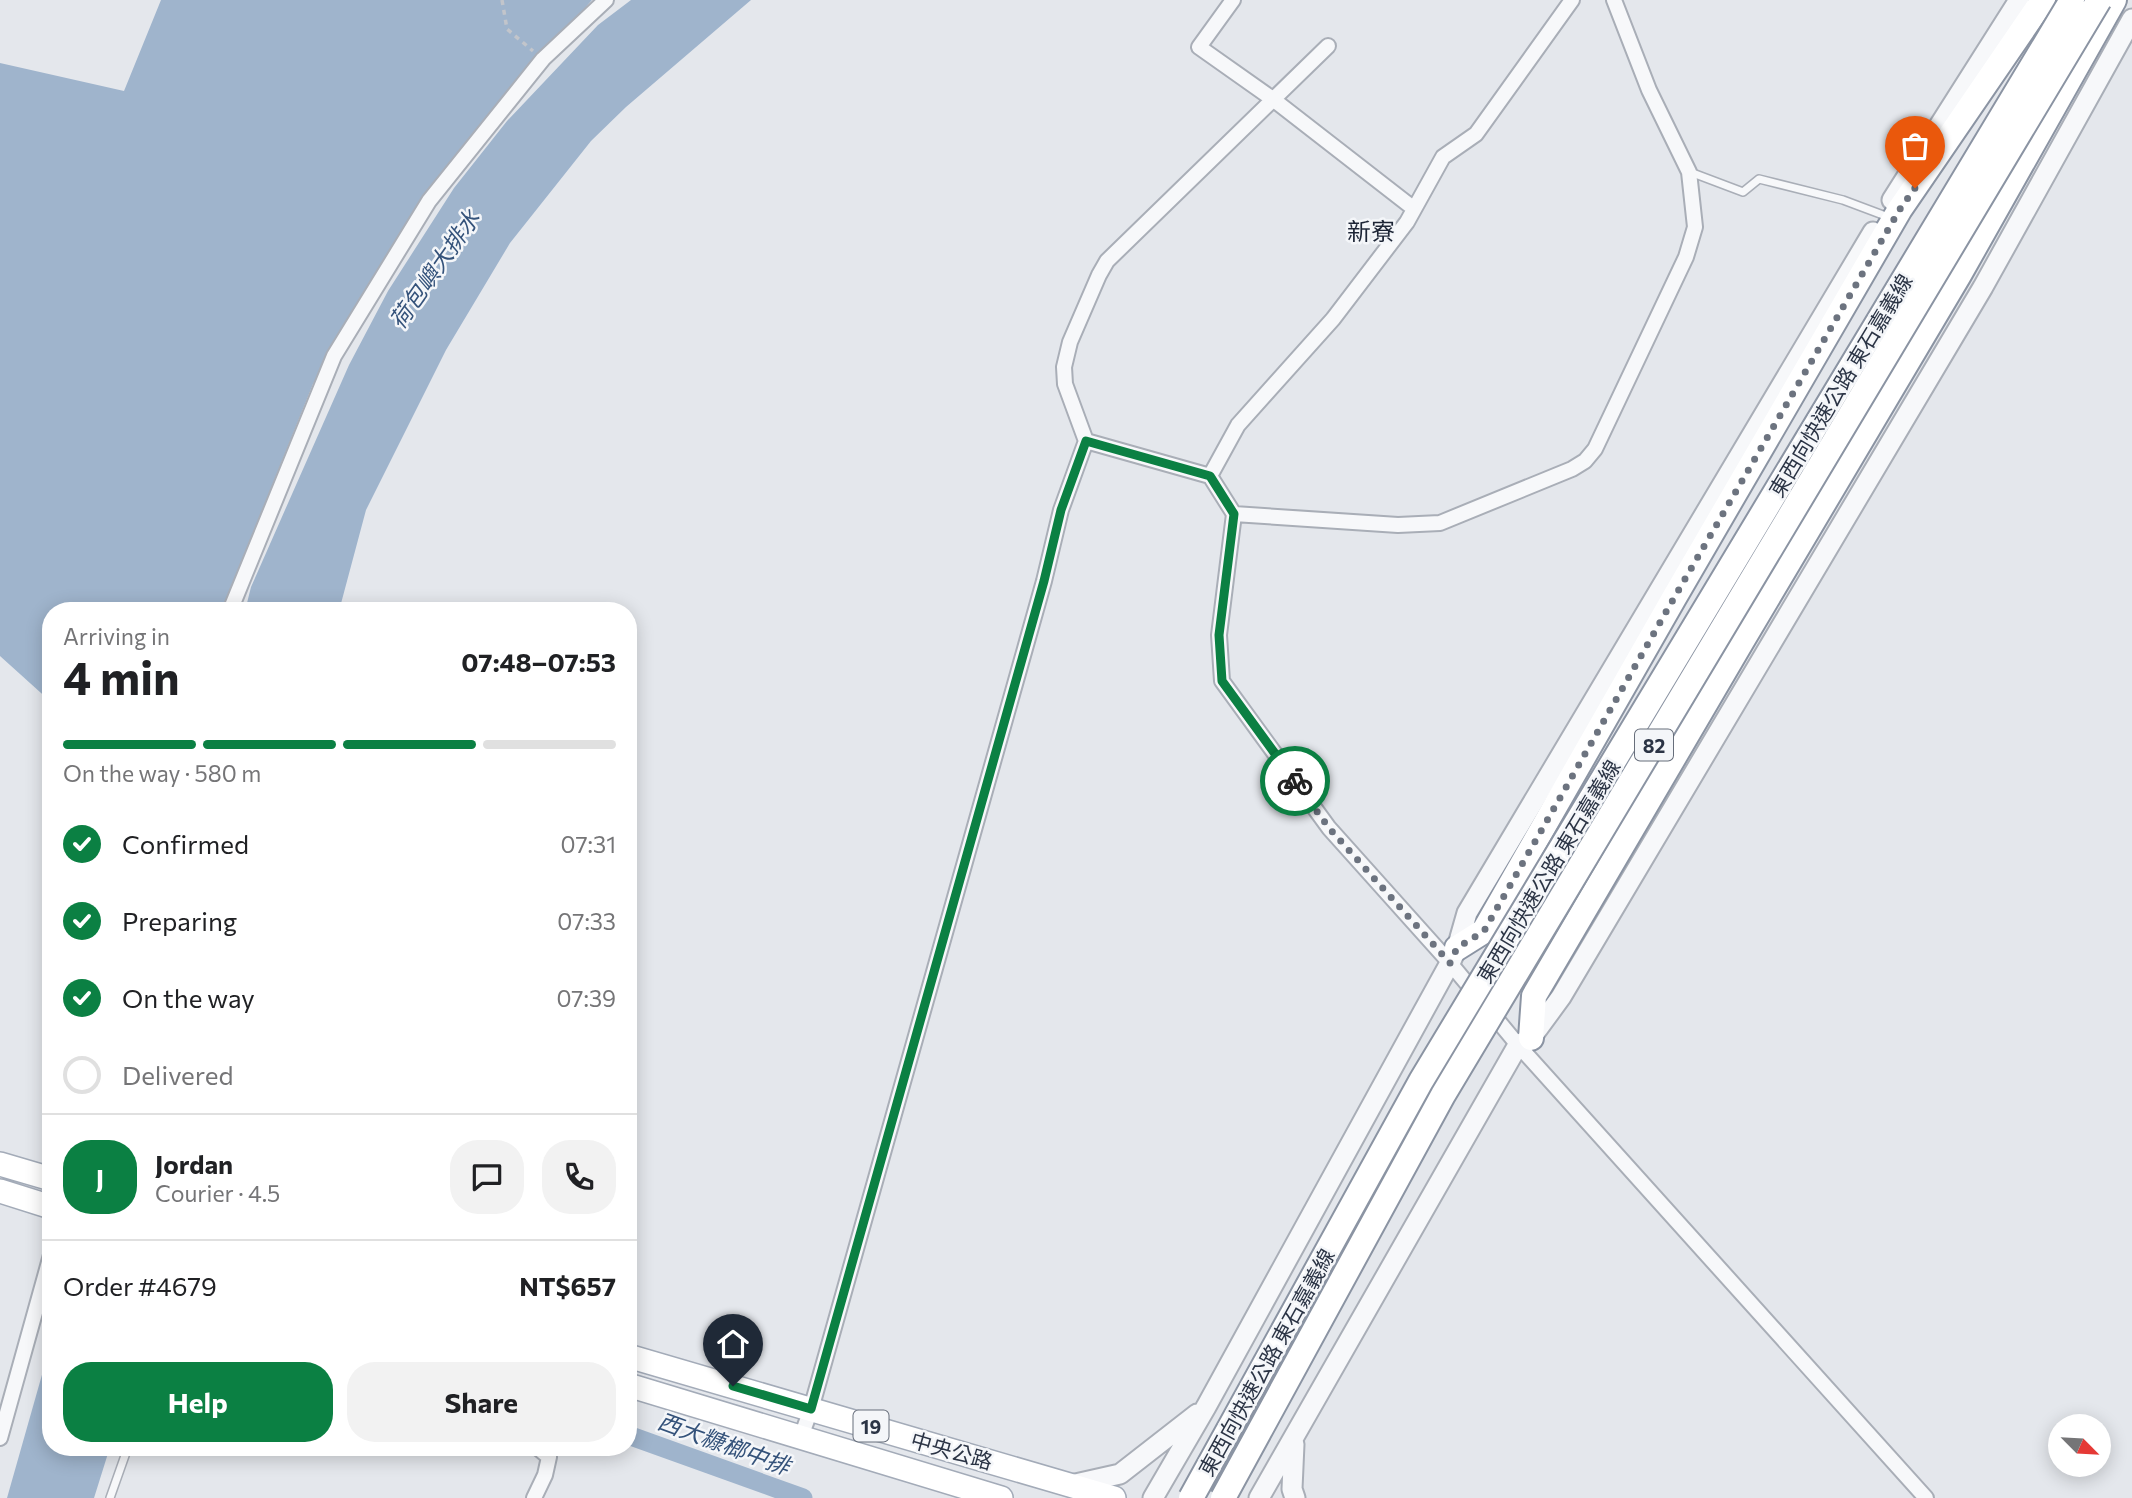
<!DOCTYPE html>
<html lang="en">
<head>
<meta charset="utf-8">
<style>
  body { margin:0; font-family:Commissioner,"Noto Sans TC",sans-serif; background:#f2f2f2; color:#202124; height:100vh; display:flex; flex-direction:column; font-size:26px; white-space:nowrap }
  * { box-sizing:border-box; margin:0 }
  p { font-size:23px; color:#757577 }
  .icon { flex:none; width:38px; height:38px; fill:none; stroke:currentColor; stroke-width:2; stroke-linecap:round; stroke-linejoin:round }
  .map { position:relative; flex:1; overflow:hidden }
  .sheet { position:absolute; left:42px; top:602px; width:595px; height:854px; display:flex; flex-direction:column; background:#fff; border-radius:28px; box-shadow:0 4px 18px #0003 }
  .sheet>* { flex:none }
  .needle { width:46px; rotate:114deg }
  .fabs { position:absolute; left:2048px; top:1414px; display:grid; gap:14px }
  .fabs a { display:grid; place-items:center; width:63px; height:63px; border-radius:50%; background:#fff; box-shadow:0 4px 18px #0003; font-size:35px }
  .pin { position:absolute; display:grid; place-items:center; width:60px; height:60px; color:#fff; margin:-72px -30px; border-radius:50% 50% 50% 0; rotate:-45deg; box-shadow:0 0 7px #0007 }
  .pin .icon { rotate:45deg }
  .courier { position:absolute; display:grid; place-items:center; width:70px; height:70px; margin:-35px; border:5px solid #0b8043; border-radius:50%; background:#fff; color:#222; box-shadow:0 2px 9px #0007 }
  .headline em { font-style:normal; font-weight:700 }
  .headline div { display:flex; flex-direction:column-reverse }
  .headline { display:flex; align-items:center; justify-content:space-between; height:119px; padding:0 21px }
  h1 { font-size:46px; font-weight:700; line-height:52px }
  .bar { display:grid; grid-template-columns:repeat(4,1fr); gap:10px 7px; align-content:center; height:84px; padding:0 21px }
  .bar i { height:9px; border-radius:5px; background:#e0e0e0 }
  .bar .on { background:#0b8043 }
  .bar p { grid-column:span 4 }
  .line { display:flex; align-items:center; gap:18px; padding:0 21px; border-top:2px solid #e0e0e0 }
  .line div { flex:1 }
  .round { display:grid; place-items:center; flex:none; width:74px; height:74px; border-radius:28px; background:#f2f2f2 }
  ol { padding:0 21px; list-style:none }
  li { display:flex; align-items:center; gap:21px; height:77px }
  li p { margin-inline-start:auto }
  li .icon { padding:7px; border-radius:50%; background:#0b8043; color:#fff; stroke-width:4 }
  li:last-child { color:#757577 }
  li i { width:38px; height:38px; border:4px solid #e0e0e0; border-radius:50% }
  .primary-button { display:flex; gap:14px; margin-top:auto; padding:14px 21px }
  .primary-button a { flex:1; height:80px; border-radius:28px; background:#0b8043; color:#fff; font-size:28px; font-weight:700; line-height:80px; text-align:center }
  .primary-button a+a { background:#f2f2f2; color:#202124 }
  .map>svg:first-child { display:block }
  .water { fill:#9fb4cc }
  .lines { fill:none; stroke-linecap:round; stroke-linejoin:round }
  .canal { stroke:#9fb4cc; stroke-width:19 }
  .service-casing { stroke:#a9aeb7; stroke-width:10 }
  .minor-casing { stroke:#a9aeb7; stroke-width:18 }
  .tertiary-casing { stroke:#a9aeb7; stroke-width:23 }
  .primary-casing { stroke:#a3abb8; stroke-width:26 }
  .trunk-casing { stroke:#8b94a3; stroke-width:28 }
  .path { stroke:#c2c5cb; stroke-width:3.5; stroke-dasharray:5 5; stroke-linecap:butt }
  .service { stroke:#f7f8fa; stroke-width:7 }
  .minor { stroke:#f7f8fa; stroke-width:14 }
  .tertiary { stroke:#f7f8fa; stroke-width:19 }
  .primary { stroke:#fff; stroke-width:23 }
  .trunk { stroke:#fff; stroke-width:24 }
  .trunk-bridge-casing { stroke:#8b94a3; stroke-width:28; stroke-linecap:butt }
  .trunk-bridge { stroke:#fff; stroke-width:24 }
  .done { stroke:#6c737f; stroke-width:7; stroke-dasharray:0 12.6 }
  .route { stroke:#0b8043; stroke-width:9 }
  .labels { text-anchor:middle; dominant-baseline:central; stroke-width:5; stroke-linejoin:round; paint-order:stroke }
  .shield { fill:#f4f6f9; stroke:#676e7b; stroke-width:2 }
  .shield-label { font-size:19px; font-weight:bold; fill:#2b3445 }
  .street-label { font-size:21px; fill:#2b3445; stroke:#f4f6f9 }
  .water-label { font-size:23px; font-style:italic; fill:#34527a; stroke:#f4f6f9 }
  .quarter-label { font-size:24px; fill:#1d2536; stroke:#f4f6f9 }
</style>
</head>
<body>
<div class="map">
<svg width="2132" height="1498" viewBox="0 0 2132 1498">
  <rect width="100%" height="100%" fill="#e4e7ec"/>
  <path class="water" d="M161,0H592L458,153L313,384L239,568L227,611H51V702L0,656V63L124,91Z
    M631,0H751L626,107L591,141L510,243L446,350L366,510L339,611H245L251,587L349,365L388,291L454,188L507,121L598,25Z
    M51,1343V1447H110L94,1498H7Z"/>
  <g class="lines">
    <path class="canal" d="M628,1435L803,1498"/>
    <g class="service-casing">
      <path id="service" d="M1690,172L1743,192L1759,179L1843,200L1883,215
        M110,1498L128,1447"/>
    </g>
    <g class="minor-casing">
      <path id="minor" d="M1233,0L1199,47L1274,100L1413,208
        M1086,441L1210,476L1234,514L1398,525L1440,523L1572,469L1585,461L1595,449L1686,257L1695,227L1689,172L1649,90L1614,0
        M1210,476L1238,425L1333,319L1407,222L1443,157L1476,134L1572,0
        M1234,514L1219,635L1222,681L1329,828L1450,963L1518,1045L1926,1498
        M230,611L334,356L429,201L543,59L606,0
        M801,1437L811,1409L1044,581L1061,510L1086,441L1065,384L1064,367L1070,342L1099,275L1107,261L1328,46
        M0,1438L51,1255
        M534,1498L545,1475L549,1457L537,1447"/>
    </g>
    <g class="tertiary-casing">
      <path id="tertiary" d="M1892,200L2019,0
        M1294,1444L1292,1489L1295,1498
        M1071,1485L1120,1474L1197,1414
        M1153,1498L1206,1407L1450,963L1457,948L1467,913L1873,232
        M1259,1498L1518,1045L1531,1038L1561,997L1983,287L2132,19"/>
    </g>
    <g class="primary-casing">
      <path id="primary" d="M0,1164L51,1179
        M0,1191L51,1207
        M628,1356L1114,1498
        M628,1385L1001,1498"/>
    </g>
    <g class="trunk-casing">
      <path id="trunk" d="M1457,948L1484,931L1674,598L1900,209L2043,0
        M1531,1038L1534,996L1742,641L1959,275L2114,0"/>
    </g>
    <path class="path" d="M502,0L507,29L533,51"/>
    <use href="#service" class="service"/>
    <use href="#minor" class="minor"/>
    <use href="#tertiary" class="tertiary"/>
    <use href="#primary" class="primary"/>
    <use href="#trunk" class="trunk"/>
    <g class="trunk-bridge-casing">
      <path id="trunk-bridge" d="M1191,1498L1421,1081L2072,0
        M1223,1498L1443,1095L2099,0"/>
    </g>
    <use href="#trunk-bridge" class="trunk-bridge"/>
  </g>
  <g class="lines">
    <path class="done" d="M1295,781L1329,828L1450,963L1457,948L1484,931L1674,598L1900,209L1915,188"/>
    <path class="route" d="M733,1386L811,1409L1044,581L1061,510L1086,441L1210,476L1234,514L1219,635L1222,681L1295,781"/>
  </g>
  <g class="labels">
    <g class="shield">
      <rect x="1635" y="729.5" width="38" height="31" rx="5"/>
      <rect x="853.5" y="1410.5" width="35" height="31" rx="5"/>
    </g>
    <g class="shield-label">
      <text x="1654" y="745">82</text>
      <text x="871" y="1426">19</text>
    </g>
    <g class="street-label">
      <text transform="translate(1840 385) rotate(-59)">東西向快速公路 東石嘉義線</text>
      <text transform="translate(1548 871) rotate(-59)">東西向快速公路 東石嘉義線</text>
      <text transform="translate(1266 1362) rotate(-61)">東西向快速公路 東石嘉義線</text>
      <text transform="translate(952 1450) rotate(16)">中央公路</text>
    </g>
    <g class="water-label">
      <text transform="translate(434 269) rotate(-55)">荷包嶼大排水</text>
      <text transform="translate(724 1443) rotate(20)">西大糠榔中排</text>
    </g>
    <g class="quarter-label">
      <text x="1371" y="230">新寮</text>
    </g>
  </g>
</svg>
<div class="fabs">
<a><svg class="needle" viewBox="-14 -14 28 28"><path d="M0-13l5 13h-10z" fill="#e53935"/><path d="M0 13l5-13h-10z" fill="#757577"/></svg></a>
</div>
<div class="pin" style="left:1915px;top:188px;background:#ea580c"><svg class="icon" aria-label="bag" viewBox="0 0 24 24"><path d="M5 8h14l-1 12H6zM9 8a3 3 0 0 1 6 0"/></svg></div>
<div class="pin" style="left:733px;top:1386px;background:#1f2937"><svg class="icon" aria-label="home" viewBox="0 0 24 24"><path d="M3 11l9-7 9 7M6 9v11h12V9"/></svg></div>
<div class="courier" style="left:1295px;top:781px"><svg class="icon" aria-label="bike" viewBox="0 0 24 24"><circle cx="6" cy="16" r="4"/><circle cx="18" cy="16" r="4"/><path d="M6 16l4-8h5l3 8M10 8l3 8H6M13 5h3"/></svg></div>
<section class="sheet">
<div class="headline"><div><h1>4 min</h1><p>Arriving in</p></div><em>07:48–07:53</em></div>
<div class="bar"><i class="on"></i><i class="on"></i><i class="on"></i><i></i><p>On the way · 580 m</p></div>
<ol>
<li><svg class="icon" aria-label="check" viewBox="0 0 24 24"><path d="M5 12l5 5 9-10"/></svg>Confirmed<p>07:31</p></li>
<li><svg class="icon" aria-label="check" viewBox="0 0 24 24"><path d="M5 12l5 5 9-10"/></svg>Preparing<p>07:33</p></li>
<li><svg class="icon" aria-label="check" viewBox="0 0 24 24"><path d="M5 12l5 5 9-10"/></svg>On the way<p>07:39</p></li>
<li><i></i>Delivered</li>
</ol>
<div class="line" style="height:126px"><b class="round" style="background:#0b8043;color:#fff">J</b><div><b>Jordan</b><p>Courier · 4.5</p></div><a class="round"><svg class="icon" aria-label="chat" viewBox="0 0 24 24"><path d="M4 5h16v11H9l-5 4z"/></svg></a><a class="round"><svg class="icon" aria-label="phone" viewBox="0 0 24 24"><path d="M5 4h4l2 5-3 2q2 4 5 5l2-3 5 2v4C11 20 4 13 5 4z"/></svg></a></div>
<div class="line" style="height:91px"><div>Order #4679</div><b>NT$657</b></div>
<div class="primary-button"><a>Help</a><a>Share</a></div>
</section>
</div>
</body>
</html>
